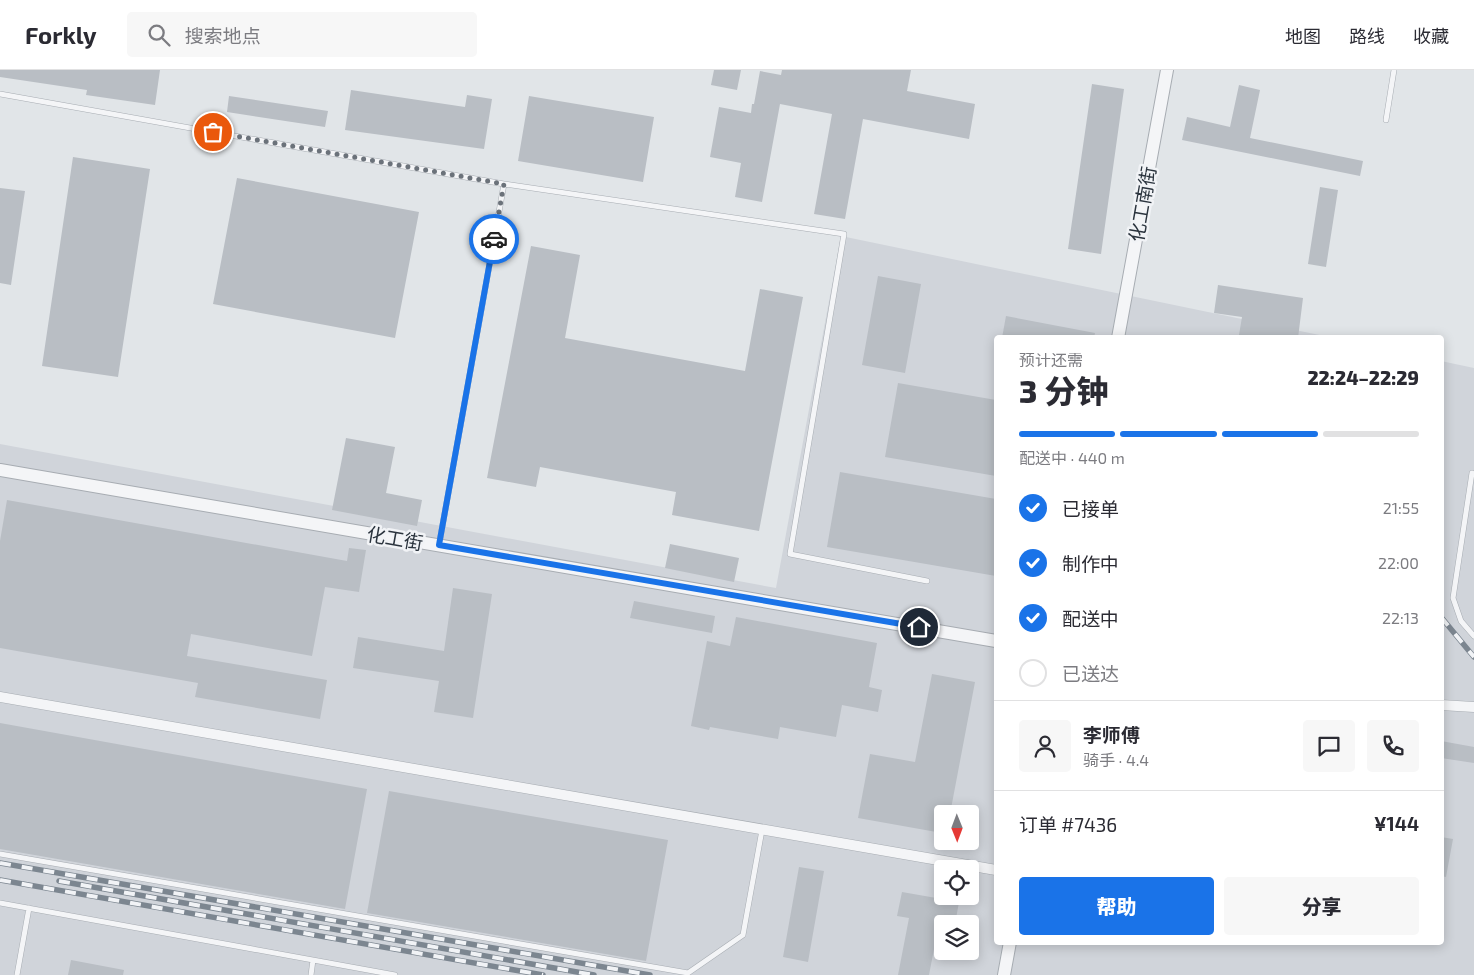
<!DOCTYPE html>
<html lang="zh">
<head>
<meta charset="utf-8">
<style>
  body { margin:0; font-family:"Exo 2","Noto Sans SC",sans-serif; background:#f7f7f7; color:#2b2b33; height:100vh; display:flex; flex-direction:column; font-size:19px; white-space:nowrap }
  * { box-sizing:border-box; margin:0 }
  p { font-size:16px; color:#7c7c81 }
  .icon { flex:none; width:28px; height:28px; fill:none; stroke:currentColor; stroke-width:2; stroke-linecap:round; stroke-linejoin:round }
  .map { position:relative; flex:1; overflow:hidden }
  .sheet { position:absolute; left:994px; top:265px; width:450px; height:610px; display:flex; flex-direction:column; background:#fff; border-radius:5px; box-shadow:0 2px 12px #0003 }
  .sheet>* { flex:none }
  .needle { width:32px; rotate:179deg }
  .fabs { position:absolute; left:934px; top:735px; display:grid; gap:10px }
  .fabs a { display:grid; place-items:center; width:45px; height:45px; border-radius:5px; background:#fff; box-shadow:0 2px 12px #0003; font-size:25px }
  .pin { position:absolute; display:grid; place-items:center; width:42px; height:42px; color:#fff; margin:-21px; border:2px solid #fff; border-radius:50%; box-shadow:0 1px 5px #0007 }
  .courier { position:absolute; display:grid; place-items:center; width:50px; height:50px; margin:-25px; border:4px solid #1a73e8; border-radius:50%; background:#fff; color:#222; box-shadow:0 1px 6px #0007 }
  .headline em { font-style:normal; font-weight:800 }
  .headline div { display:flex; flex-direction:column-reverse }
  .headline { display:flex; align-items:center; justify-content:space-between; height:85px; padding:0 25px }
  h1 { font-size:32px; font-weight:800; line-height:38px }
  .bar { display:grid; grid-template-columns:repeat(4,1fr); gap:8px 5px; align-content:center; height:60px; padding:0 25px }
  .bar i { height:6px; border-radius:4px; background:#e1e1e2 }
  .bar .current { background:#1a73e8 }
  .bar p { grid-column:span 4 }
  .line { display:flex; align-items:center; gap:12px; padding:0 25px; border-top:1px solid #e1e1e2 }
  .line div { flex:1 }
  .round { display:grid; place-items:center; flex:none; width:52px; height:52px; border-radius:5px; background:#f7f7f7 }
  ol { padding:0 25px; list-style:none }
  li { display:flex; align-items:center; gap:15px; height:55px }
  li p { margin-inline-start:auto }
  li .icon { padding:5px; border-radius:50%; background:#1a73e8; color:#fff; stroke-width:4 }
  li:last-child { color:#7c7c81 }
  li i { width:28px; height:28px; border:2px solid #e1e1e2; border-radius:50% }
  .primary-button { display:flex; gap:10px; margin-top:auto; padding:10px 25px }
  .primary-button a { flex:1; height:58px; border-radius:5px; background:#1a73e8; color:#fff; font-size:20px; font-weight:800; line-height:58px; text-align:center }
  .primary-button a+a { background:#f7f7f7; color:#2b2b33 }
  header { display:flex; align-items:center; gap:30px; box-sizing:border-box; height:70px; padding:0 25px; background:#fff; border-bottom:1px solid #e1e1e2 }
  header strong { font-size:24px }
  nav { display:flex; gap:28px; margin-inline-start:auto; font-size:18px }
  .search { width:350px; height:45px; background:#f7f7f7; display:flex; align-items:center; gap:12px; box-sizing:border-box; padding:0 18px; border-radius:5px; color:#7c7c81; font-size:19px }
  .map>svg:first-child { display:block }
  .built { fill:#d0d4da; fill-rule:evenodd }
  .building { fill:#b9bec4 }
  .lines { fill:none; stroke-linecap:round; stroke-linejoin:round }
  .service-casing { stroke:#a7acb2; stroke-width:6 }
  .minor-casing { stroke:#a7acb2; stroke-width:11 }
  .tertiary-casing { stroke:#a7acb2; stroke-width:14 }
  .service { stroke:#f4f5f7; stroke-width:5 }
  .minor { stroke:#f4f5f7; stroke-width:10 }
  .tertiary { stroke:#f4f5f7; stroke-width:12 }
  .rail-casing { stroke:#7c8690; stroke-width:5.5 }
  .rail { stroke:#f1f3f6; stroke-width:4; stroke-dasharray:11; stroke-linecap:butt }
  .done { stroke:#6b727a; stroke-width:5; stroke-dasharray:0 9 }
  .route { stroke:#1a73e8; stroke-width:6 }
  .labels { text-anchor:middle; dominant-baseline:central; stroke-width:5; stroke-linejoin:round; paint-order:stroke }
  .street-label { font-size:19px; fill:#2b343e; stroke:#f1f3f6 }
</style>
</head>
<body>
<header>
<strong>Forkly</strong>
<div class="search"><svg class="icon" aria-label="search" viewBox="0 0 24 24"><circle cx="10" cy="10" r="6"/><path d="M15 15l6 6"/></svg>搜索地点</div>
<nav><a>地图</a><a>路线</a><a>收藏</a></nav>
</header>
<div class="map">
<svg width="1474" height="905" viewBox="0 0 1474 905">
  <rect width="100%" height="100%" fill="#e1e5e8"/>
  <path class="built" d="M841,166L1329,267L996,268V872H1441V291L1474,298V905H0V374L776,518ZM942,744H970V771H942ZM942,799H970V826H942ZM942,854H970V881H942Z"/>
  <path class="building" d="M0,0H160L155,35L86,25L87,20L0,7Z
    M714,0H741L737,20L711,15Z
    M782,0H911L907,21L975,34L969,69L863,49L845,149L814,144L832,44L780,34L762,132L735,127L741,93L710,87L719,37L751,43L752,34H754L760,1L781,5Z
    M1092,14L1124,19L1101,184L1068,179Z
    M1239,15L1260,20L1250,68L1363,91L1360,106L1182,70L1187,47L1230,57Z
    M351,20L465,37L467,25L492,29L484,79L345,60Z
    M229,26L328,41L325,57L227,42Z
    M529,26L654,47L643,112L518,91Z
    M73,87L150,99L118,307L42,296Z
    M237,108L419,142L395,268L213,234Z
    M1320,117L1338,120L1326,197L1308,194Z
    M0,118L25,121L11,215L0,213Z
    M531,176L580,185L565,268L745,301L760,219L803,227L759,461L672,445L676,422L540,397L536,417L487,408Z
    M878,206L921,214L905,303L862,295Z
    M1218,215L1303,228L1298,268H1256L1239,265L1242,247L1214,243Z
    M1006,246L1095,263L1094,268H1002Z
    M898,313L996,330V406L885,387Z
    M346,368L395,377L386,423L422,430L417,456L332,440Z
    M840,402L996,429V506L827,477Z
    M7,430L347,491L349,478L366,480L359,522L325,517L312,586L191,564L187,586L327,610L320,649L195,627L198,613L0,578V471Z
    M670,474L739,488L734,512L665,498Z
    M453,518L492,524L473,648L434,642L439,611L353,598L358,567L444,581Z
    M634,531L715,546L712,563L630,548Z
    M736,547L877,573L869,617L882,620L878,642L842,635L836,667L780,657L778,669L710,657L709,660L691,656L707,571L730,576Z
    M932,604L975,612L950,744H942V763L858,748L870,684L915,692Z
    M0,653L367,719L345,839L0,779Z
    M1441,671L1474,677V693L1441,688Z
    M389,721L668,770L646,891L367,843Z
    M1441,767L1453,769L1446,807L1441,806Z
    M799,797L824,801L808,892L783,887Z
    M902,822L959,832L955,854L939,853L929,905H898L909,848L897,846Z
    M71,890L124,900L123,905H68Z"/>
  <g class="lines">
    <g class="service-casing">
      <path id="service" d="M0,24L504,114L844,164L790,484L927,511
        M1386,50L1394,0
        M1472,403L1453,528L1461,551L1474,566
        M439,475L504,114
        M0,784L688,903L743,865L762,760
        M0,833L395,905
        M17,905L29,838
        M311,905L313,890"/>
    </g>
    <g class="minor-casing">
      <path id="minor" d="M0,627L996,800
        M1441,635L1474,637"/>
    </g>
    <g class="tertiary-casing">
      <path id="tertiary" d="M1118,268L1167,0
        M0,400L996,571
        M1004,905L1010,872"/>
    </g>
    <use href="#service" class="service"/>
    <use href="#minor" class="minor"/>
    <use href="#tertiary" class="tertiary"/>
    <g class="rail-casing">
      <path id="rail" d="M1441,547L1474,587
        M0,793L650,905
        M0,810L543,905
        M59,811L594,905"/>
    </g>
    <use href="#rail" class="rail"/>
  </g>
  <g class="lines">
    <path class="done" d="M213,62L504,114L494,169"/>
    <path class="route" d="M494,169L439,475L919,557"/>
  </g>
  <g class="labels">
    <g class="street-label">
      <text transform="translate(1142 134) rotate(-80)">化工南街</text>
      <text transform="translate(395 468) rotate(10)">化工街</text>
    </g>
  </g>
</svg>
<div class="fabs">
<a><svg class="needle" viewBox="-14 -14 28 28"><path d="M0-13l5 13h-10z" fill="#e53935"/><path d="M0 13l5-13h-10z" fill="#7c7c81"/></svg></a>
<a><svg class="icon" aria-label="locate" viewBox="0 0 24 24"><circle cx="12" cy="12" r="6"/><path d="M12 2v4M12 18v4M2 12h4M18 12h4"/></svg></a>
<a><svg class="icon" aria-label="layers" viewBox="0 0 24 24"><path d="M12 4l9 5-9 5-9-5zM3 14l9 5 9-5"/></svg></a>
</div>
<div class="pin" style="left:213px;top:62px;background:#ea580c"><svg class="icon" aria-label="bag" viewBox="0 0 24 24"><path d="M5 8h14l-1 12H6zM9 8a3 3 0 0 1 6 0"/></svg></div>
<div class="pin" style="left:919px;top:557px;background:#1f2937"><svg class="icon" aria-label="home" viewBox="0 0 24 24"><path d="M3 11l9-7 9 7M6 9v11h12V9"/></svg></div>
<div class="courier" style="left:494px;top:169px"><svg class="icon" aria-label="car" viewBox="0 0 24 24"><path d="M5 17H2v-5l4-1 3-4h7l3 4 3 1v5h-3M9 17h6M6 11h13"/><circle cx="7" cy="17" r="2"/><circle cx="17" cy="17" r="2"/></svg></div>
<section class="sheet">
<div class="headline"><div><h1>3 分钟</h1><p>预计还需</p></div><em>22:24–22:29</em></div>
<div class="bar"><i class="current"></i><i class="current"></i><i class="current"></i><i></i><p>配送中 · 440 m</p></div>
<ol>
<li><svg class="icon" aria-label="check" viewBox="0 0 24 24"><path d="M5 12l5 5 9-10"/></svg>已接单<p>21:55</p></li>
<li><svg class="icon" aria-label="check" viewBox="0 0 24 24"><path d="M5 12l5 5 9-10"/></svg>制作中<p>22:00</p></li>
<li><svg class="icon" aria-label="check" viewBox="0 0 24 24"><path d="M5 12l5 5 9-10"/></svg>配送中<p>22:13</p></li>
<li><i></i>已送达</li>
</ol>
<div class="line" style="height:90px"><a class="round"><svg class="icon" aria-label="person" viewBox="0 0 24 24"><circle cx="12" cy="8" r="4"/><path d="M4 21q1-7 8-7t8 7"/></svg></a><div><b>李师傅</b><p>骑手 · 4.4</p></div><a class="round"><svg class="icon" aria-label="chat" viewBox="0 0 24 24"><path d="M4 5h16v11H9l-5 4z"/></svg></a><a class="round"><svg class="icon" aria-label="phone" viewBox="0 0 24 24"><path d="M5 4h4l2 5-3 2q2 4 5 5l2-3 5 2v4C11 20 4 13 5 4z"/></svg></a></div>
<div class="line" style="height:65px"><div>订单 #7436</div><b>¥144</b></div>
<div class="primary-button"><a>帮助</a><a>分享</a></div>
</section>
</div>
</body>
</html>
